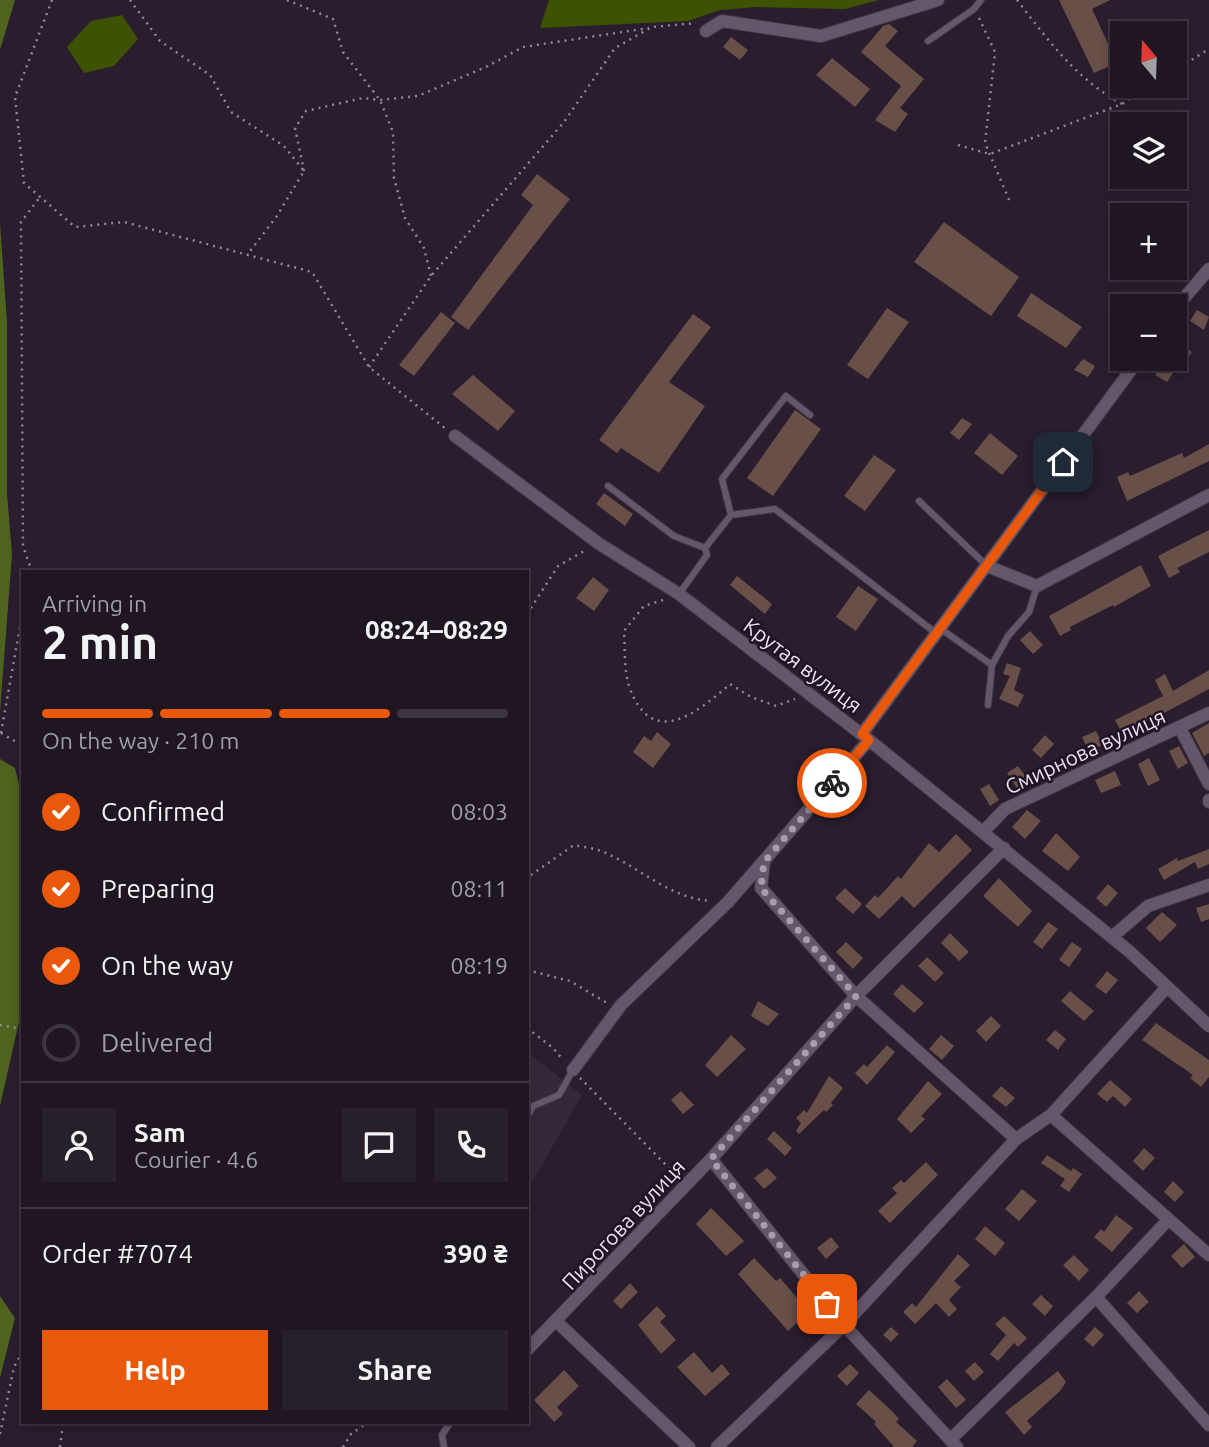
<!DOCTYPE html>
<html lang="en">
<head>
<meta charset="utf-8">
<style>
  body { margin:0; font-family:Ubuntu,sans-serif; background:#271f2a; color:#f1f3f6; height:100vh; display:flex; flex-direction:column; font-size:26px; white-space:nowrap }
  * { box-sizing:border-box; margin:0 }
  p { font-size:23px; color:#a19fa5 }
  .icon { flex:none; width:38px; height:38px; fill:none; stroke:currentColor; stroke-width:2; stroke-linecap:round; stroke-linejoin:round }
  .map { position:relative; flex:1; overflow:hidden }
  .details { position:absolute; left:21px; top:570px; width:508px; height:854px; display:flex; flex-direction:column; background:#1f1622; border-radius:0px; box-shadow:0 4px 10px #0003,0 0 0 2px #3c3540 }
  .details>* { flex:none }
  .needle { width:46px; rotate:341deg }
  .controls { position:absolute; left:1110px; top:21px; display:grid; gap:14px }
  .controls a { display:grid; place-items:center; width:77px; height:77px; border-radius:0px; background:#1f1622; box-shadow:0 4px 10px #0003,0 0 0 2px #3c3540; font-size:35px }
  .pin { position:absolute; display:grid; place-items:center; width:60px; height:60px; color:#fff; margin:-30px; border-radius:14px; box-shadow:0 4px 10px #0006 }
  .courier { position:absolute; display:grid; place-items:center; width:70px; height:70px; margin:-35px; border:5px solid #ea580c; border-radius:50%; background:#fff; color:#222; box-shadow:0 2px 9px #0007 }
  .overview em { font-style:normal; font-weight:700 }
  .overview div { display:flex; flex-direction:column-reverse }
  .overview { display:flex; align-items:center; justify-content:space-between; height:119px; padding:0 21px }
  h1 { font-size:46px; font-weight:700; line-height:52px }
  .bar { display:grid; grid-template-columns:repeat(4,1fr); gap:10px 7px; align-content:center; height:84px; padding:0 21px }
  .bar i { height:9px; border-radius:5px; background:#3c3540 }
  .bar .current { background:#ea580c }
  .bar p { grid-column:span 4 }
  .line { display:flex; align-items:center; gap:18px; padding:0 21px; border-top:2px solid #3c3540 }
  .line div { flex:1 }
  .round { display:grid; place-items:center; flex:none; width:74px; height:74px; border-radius:0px; background:#271f2a }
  ol { padding:0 21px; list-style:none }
  li { display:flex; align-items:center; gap:21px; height:77px }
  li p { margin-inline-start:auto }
  li .icon { padding:7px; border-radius:50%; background:#ea580c; color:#fff; stroke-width:4 }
  li:last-child { color:#a19fa5 }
  li i { width:38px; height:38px; border:4px solid #3c3540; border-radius:50% }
  .cta { display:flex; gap:14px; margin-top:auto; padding:14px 21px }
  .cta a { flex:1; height:80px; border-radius:0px; background:#ea580c; color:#fff; font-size:28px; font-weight:700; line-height:80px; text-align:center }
  .cta a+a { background:#271f2a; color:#f1f3f6 }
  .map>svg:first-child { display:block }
  .industrial { fill:#332938 }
  .green { fill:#3e5302 }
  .forest { fill:#4e631e }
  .building { fill:#684f48 }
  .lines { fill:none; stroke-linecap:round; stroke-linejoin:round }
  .service-casing { stroke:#413745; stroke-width:8 }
  .minor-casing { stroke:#413745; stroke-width:14 }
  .path { stroke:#918896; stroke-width:2.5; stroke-dasharray:2 5; stroke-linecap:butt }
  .service { stroke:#65576b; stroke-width:6 }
  .minor { stroke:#65576b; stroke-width:12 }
  .done { stroke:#a79eab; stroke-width:7; stroke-dasharray:0 12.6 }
  .route { stroke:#ea580c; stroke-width:9 }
  .labels { text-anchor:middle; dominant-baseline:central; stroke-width:5; stroke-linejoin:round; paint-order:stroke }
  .street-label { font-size:21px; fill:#ebe3ef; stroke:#1f1324 }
</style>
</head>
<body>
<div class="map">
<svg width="1209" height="1447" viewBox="0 0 1209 1447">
  <rect width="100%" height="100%" fill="#291d2e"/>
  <path class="industrial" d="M527,1052L582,1095L527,1191Z"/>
  <path class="green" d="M549,0H879L845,9L756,7L720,10L688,21L540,28Z
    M122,15L138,39L114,66L84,73L67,47L91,21Z"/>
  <path class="forest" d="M0,0H15L0,50Z
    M0,222L7,323V494L12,554L0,712Z
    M0,759L15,768C28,815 27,882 20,931L23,935V1004L0,1106Z
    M0,1296L15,1318L0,1378Z"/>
  <path class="building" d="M1059,0H1110L1092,9L1117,63L1094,73Z
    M889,24L898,31L885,46L924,79L900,108L908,114L895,132L875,120L901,86L861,52L883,26Z
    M731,37L748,50L740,60L723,47Z
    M832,58L870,89L855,107L816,75Z
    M537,174L570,199L468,330L451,317L533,205L521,195Z
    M944,222L1019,277L991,316L914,262Z
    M1031,293L1082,327L1066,348L1017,316Z
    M887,308L909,322L868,379L847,365Z
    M1197,310L1209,317L1204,330L1190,321Z
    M441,312L455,323L414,376L399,365Z
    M693,314L711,327L669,382L705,406L659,473L621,448L617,453L599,440Z
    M1174,340L1192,352L1184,364L1174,357Z
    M1083,359L1095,366L1088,377L1074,370Z
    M1165,360L1177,367L1167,382L1155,375Z
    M473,375L515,411L498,431L452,394Z
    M795,410L821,429L773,496L747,478Z
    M962,418L972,424L959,440L950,433Z
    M990,433L1018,456L1002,475L974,453Z
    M1209,444V461L1127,501L1117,477L1128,472L1130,476L1182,453L1184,458Z
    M874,455L896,470L865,511L844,496Z
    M604,493L633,514L625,526L596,504Z
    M1209,530V552L1177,568L1180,572L1169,578L1158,556Z
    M1141,565L1151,586L1114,607L1113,605L1070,627L1071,630L1060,636L1049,616Z
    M737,576L772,604L765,614L730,585Z
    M593,577L609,590L594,611L576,598Z
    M858,586L878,599L856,631L836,617Z
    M1030,631L1043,645L1033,654L1020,640Z
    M1007,663L1021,668L1014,690L1024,695L1018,707L999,699L1010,676L1003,674Z
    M1209,670V689L1123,735L1115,720L1163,696L1155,680L1165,674L1173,691Z
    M1209,723V753L1204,756L1192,733Z
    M1096,731L1103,745L1089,751L1082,737Z
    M657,732L671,744L653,768L633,752L644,736L651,741Z
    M1045,735L1054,744L1041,758L1032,750Z
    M1179,746L1188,763L1178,769L1169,751Z
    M1149,758L1160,780L1148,786L1138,764Z
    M1018,766L1030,782L1018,790L1007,773Z
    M1115,771L1121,785L1101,793L1095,780Z
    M989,784L999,800L990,806L980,789Z
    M1027,810L1041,821L1025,839L1012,827Z
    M1056,833L1080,857L1068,871L1042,851Z
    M956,834L972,850L914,908L902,896L879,919L865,906L875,895L878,898L898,876L901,879L929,843L939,852Z
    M1209,849V864L1198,869L1195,862L1164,880L1158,869L1177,858L1178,861Z
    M999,878L1032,911L1018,927L983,896Z
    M1108,884L1118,893L1106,907L1096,898Z
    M845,888L862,904L853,914L835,898Z
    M1209,904V919L1201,922L1196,908Z
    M1162,912L1177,925L1160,942L1146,928Z
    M1048,922L1058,929L1042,949L1033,942Z
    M950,933L969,952L959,961L941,943Z
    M846,942L863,958L853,969L836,952Z
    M1072,942L1082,949L1069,967L1059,960Z
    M927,957L944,973L935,982L918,966Z
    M1107,971L1118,980L1106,994L1095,986Z
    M902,984L924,1003L914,1013L893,994Z
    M1070,991L1094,1011L1084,1021L1061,1001Z
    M758,1001L779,1014L768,1026L751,1016Z
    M991,1016L1001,1026L986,1042L976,1031Z
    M1156,1023L1209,1060V1077L1201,1087L1190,1078L1193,1075L1142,1040Z
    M1055,1030L1066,1039L1058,1050L1046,1040Z
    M731,1035L746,1049L717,1077L705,1065Z
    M941,1035L954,1046L942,1060L929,1049Z
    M887,1045L895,1052L867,1085L855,1073L864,1064L867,1067Z
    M829,1076L843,1088L831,1103L833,1105L826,1112L824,1110L799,1134L796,1131L801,1123L796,1118L804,1110L807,1113Z
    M1110,1080L1132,1099L1125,1107L1113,1096L1107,1102L1097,1094Z
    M928,1081L942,1094L921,1116L925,1119L911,1133L897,1119Z
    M1001,1086L1015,1098L1006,1107L992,1096Z
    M681,1091L694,1105L683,1114L671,1100Z
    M774,1131L792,1148L785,1156L767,1139Z
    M1144,1148L1155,1158L1143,1171L1133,1161Z
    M1047,1155L1071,1171L1073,1168L1082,1174L1069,1192L1060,1186L1065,1179L1041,1163Z
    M926,1162L938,1175L890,1223L878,1211L897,1193L892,1188L901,1180L904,1183Z
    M767,1168L777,1178L764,1189L754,1178Z
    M1173,1181L1184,1192L1175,1202L1164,1192Z
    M1022,1189L1037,1201L1019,1221L1005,1209Z
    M711,1208L744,1241L726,1256L696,1224Z
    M1116,1215L1133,1228L1112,1252L1094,1237L1101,1229L1104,1232Z
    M985,1226L1005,1243L995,1256L975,1239Z
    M831,1237L839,1247L826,1259L817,1248Z
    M1184,1244L1195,1257L1182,1268L1171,1256Z
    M958,1254L970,1265L954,1281L961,1287L949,1300L957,1309L949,1317L936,1303L915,1324L903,1312L912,1303L916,1307Z
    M1074,1255L1089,1270L1079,1281L1063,1265Z
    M754,1258L776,1281L780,1278L809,1312L788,1331L738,1274Z
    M630,1283L638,1292L621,1309L613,1301Z
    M1139,1291L1149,1302L1137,1313L1127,1303Z
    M1041,1295L1053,1306L1045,1316L1032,1304Z
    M657,1306L666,1316L660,1322L676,1340L661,1354L638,1325Z
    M1004,1316L1027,1338L1018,1347L1014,1343L998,1361L990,1354L1006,1335L995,1324Z
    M891,1327L899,1334L891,1342L883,1335Z
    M1095,1327L1104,1335L1093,1347L1084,1339Z
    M694,1352L712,1373L722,1364L730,1374L705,1396L677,1367Z
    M975,1362L984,1372L974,1381L965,1371Z
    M850,1364L859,1373L847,1386L837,1376Z
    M564,1370L579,1386L557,1407L563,1414L554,1422L534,1400Z
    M1058,1371L1066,1382L1060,1391L1027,1421L1032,1427L1024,1435L1005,1412Z
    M947,1379L966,1400L956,1408L938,1387Z
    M869,1390L893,1412L899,1419L896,1422L917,1441L912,1447H894L874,1424L876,1422L856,1404Z"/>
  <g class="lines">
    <g class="service-casing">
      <path id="service" d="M928,41L974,9L981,0
        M608,486L674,536L705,548L731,515L775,509L937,634
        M919,501L987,566
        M731,515L722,479L786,396L810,415
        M679,594L707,555L705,548
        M941,629L992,665
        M988,705L992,665L1008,636L1029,612L1037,586
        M527,1118L533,1106L559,1095L573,1070
        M444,1447L442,1435L450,1423"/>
    </g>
    <g class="minor-casing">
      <path id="minor" d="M706,31L722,21L821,36L938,0
        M1174,310L1209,269
        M455,436L598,543L679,594L869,740L1130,952L1209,1026
        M987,566L1037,586L1209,495
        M1180,728L1209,784
        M862,734L1139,359
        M1209,800V802
        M983,832L1005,809L1209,713
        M764,862L761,888L856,996L1016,1139
        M1112,937L1148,906L1209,885
        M573,1070L621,1005L728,902L869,740
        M1051,1115L1209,1255
        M711,1159L844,1325L957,1447
        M1096,1297L1209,1425
        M557,1322L689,1447
        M527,1350L711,1159L856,996L1004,848
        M950,1440L1096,1297L1168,1220
        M717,1447L844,1325L1016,1139L1051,1115L1167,987"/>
    </g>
    <path class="path" d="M52,0L15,97L24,183L75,227L124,222L312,272L369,367L446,429
      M130,0L160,41L210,75L231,112L284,146L304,171L277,216L247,255
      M287,0L333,19L343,52L380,100L393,132L394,178L405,218L424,248L431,276
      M1017,0C1048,40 1076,79 1122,104
      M979,18L995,52L985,143L1010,202
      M1174,71L1209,49
      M958,145L990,154L1122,104L1150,86
      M304,171L295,128L306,111L363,98L380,100L418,96L486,67L523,47L649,28
      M369,367L431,276L564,122L615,48L652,27L696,23
      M32,572L23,546L21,222L40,197
      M663,600L644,606L624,631C625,648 624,670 629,686C651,749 695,715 730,684L751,697L776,706L795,699
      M527,614L558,566L586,550
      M1,733L23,610
      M1,733L23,746
      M527,881L531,875L574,845C583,847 593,848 601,851C639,866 668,898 711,901
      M527,970L570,981L607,1003
      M0,1025L23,1029
      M527,1028L553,1048L563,1060
      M580,1078L670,1169L688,1165
      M0,1434L14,1367L23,1351
      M60,1447L63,1423
      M343,1447L351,1434L367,1423"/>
    <use href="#service" class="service"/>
    <use href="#minor" class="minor"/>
  </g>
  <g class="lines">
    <path class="done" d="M827,1304L711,1159L856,996L761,888L764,862L832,783"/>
    <path class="route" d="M832,783L869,740L862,734L1063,462"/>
  </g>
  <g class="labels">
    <g class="street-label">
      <text transform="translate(803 665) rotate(37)">Крутая вулиця</text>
      <text transform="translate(1085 751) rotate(-25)">Смирнова вулиця</text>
      <text transform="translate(623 1224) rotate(-47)">Пирогова вулиця</text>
    </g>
  </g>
</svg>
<div class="controls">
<a><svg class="needle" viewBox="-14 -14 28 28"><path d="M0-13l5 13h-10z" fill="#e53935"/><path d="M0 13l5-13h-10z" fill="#a19fa5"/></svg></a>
<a><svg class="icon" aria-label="layers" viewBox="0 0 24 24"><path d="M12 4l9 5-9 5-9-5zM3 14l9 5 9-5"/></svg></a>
<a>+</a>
<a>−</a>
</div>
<div class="pin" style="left:827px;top:1304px;background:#ea580c"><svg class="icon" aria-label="bag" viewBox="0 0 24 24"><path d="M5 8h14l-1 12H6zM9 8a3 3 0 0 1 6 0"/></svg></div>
<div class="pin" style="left:1063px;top:462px;background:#1f2937"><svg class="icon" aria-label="home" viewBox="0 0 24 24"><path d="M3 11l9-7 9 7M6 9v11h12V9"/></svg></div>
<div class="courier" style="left:832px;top:783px"><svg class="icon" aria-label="bike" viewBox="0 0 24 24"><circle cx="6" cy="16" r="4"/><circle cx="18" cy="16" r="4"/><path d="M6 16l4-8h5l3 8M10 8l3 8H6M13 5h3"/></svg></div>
<section class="details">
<div class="overview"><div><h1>2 min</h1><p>Arriving in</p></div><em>08:24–08:29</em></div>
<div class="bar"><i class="current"></i><i class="current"></i><i class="current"></i><i></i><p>On the way · 210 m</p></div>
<ol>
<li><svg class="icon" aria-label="check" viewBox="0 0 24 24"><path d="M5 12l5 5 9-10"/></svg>Confirmed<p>08:03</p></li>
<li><svg class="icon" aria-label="check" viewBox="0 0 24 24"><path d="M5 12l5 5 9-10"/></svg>Preparing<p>08:11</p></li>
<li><svg class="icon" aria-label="check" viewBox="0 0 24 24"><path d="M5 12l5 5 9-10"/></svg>On the way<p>08:19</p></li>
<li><i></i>Delivered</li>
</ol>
<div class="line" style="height:126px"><a class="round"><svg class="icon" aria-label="person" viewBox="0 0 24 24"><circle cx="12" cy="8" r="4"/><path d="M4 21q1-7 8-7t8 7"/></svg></a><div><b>Sam</b><p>Courier · 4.6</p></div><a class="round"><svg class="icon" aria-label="chat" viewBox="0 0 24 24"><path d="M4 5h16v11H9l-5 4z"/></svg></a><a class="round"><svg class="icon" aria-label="phone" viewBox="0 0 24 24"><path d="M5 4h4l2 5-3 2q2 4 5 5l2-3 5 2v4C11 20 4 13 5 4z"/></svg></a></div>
<div class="line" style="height:91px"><div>Order #7074</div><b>390 ₴</b></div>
<div class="cta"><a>Help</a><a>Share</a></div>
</section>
</div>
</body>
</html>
